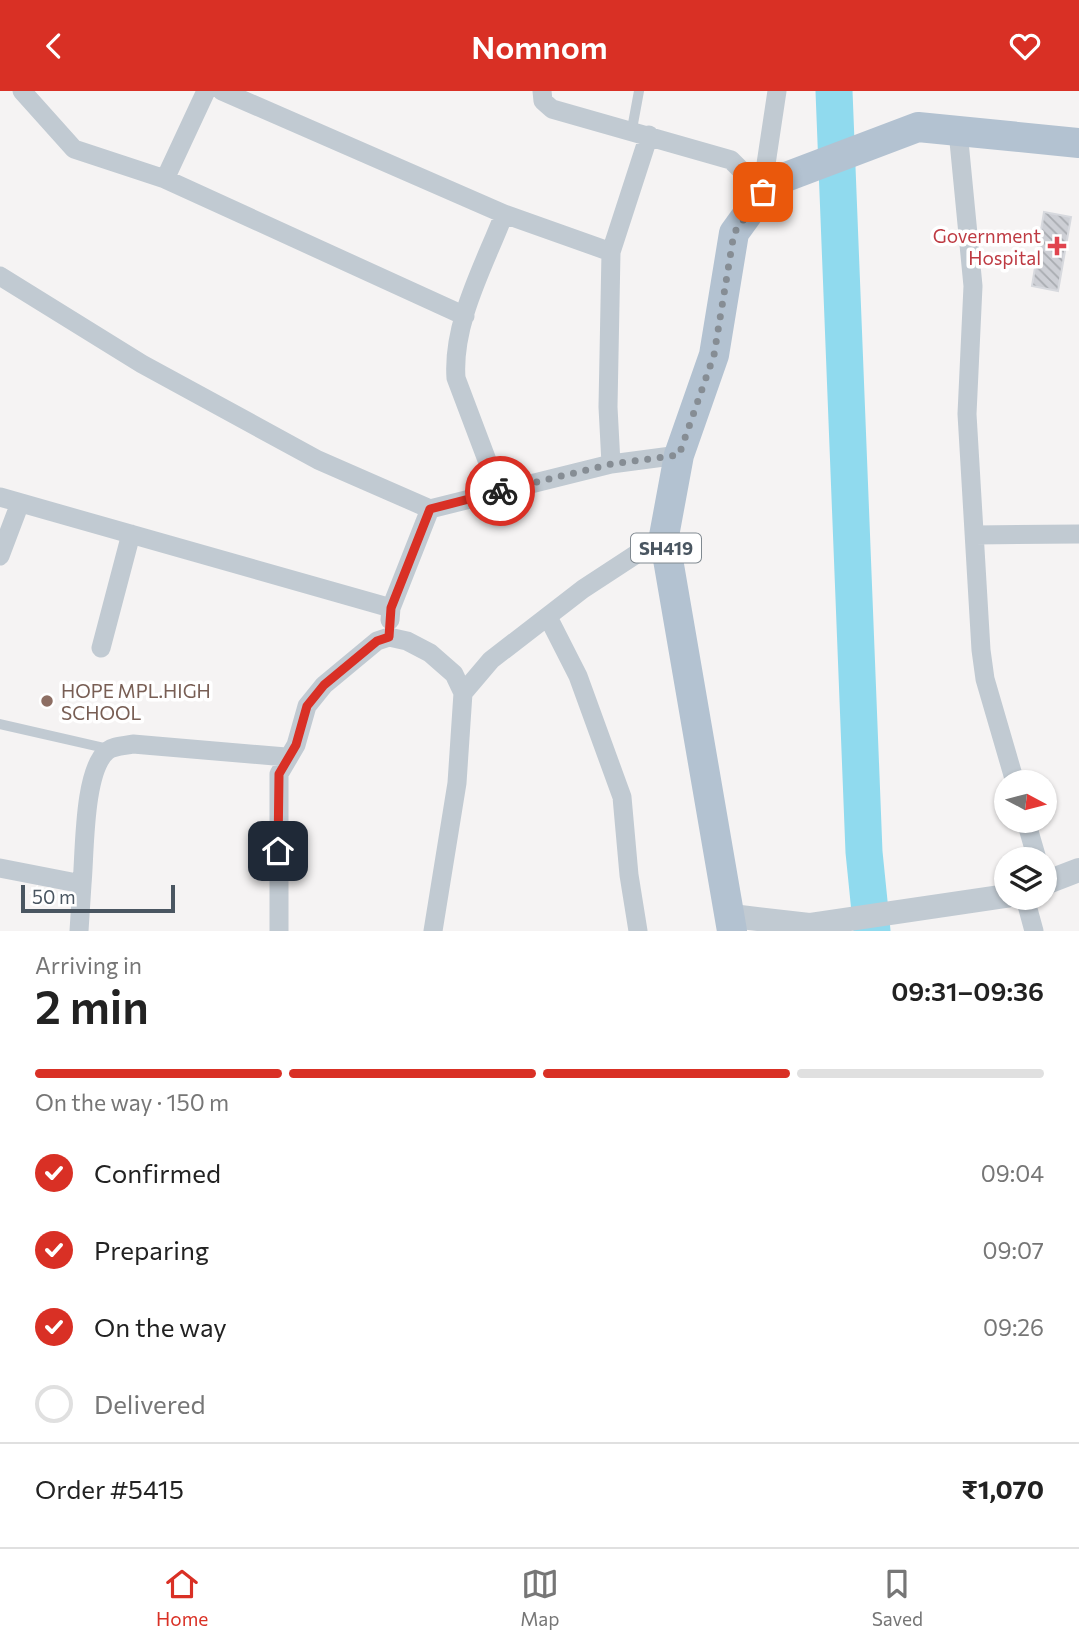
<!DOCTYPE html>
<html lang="en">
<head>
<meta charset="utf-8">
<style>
  body { margin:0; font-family:Commissioner,sans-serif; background:#f6f6f6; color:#222; height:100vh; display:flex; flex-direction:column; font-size:26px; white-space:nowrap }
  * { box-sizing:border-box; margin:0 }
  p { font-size:23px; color:#767676 }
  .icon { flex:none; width:38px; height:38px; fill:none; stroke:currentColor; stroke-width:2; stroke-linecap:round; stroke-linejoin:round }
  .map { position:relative; height:840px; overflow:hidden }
  .panel { display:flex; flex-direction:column; background:#fff; flex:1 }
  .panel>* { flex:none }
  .needle { width:46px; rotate:97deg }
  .tools { position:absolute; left:994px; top:679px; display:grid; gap:14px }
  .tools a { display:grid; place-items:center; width:63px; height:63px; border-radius:50%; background:#fff; box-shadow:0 2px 5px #0004; font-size:35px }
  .scale { position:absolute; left:21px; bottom:18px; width:154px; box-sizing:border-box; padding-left:7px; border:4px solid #4a5661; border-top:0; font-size:19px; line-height:24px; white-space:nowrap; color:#4a5661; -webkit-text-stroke:5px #fff; paint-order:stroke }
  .pin { position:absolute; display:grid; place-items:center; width:60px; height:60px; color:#fff; margin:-30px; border-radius:14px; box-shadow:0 4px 10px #0006 }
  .courier { position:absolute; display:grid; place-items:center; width:70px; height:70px; margin:-35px; border:5px solid #d93025; border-radius:50%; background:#fff; color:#222; box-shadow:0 2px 9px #0007 }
  .overview em { font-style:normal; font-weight:600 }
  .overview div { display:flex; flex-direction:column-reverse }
  .overview { display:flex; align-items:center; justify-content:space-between; height:119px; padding:0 35px }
  h1 { font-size:46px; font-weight:600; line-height:52px }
  .bar { display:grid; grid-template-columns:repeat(4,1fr); gap:10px 7px; align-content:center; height:84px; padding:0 35px }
  .bar i { height:9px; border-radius:5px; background:#e0e0e0 }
  .bar .active { background:#d93025 }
  .bar p { grid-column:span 4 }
  .line { display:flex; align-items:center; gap:18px; padding:0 35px; border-top:2px solid #e0e0e0 }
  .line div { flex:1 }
  ol { padding:0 35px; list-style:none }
  li { display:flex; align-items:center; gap:21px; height:77px }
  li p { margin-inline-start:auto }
  li .icon { padding:7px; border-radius:50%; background:#d93025; color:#fff; stroke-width:4 }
  li:last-child { color:#767676 }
  li i { width:38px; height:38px; border:4px solid #e0e0e0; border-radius:50% }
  header { display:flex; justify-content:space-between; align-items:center; height:91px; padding:0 35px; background:#d93025; color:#fff; font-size:32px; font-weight:600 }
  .tabs { display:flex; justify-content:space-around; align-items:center; height:98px; border-top:2px solid #e0e0e0; background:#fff; font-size:19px; color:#767676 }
  .tabs a { display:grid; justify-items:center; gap:4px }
  .tabs .active { color:#d93025 }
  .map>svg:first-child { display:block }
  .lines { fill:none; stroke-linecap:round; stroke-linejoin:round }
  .river { stroke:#90daee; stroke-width:37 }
  .building { fill:url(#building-back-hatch); stroke:#d7d9de; stroke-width:2 }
  .service { stroke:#c1cad2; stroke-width:10 }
  .minor { stroke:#c1cad2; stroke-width:19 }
  .tertiary { stroke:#c1cad2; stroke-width:24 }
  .primary { stroke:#b3c2d1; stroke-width:30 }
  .done { stroke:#868d94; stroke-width:7; stroke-dasharray:0 12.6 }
  .route { stroke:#d93025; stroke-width:9 }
  .health-dot { fill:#e0444e; stroke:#fff; stroke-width:2.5 }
  .education-dot { fill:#8d6e63; stroke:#fff; stroke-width:2.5 }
  .labels { text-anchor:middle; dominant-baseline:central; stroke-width:7; stroke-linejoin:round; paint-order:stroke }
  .shield { fill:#fff; stroke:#808990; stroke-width:2 }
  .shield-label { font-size:18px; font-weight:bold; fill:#4a5661 }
  .health-label { font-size:19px; fill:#be3a42; stroke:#fff; text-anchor:end }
  .education-label { font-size:19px; fill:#785e54; stroke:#fff; text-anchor:start }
</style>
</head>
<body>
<header><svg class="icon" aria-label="back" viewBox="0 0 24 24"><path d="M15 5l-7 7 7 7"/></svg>Nomnom<svg class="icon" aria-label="heart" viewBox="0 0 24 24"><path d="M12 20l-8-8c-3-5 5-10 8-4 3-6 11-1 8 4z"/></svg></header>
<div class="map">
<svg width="1079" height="840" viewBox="0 0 1079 840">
  <defs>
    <pattern id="building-back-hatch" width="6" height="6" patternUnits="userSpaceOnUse" patternTransform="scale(1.75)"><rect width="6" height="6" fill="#cdcfd5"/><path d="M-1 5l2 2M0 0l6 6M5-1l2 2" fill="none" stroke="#a8abb0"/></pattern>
  </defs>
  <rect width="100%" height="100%" fill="#f5f3f3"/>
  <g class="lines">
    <path class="river" d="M834,0L864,761L872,840"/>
  </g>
  <path class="building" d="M1044,121L1071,126L1058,200L1032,195Z"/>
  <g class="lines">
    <path class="service" d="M632,38L639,0
      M0,633L109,658"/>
    <path class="minor" d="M22,0L74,58L165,88L465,225
      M222,0L504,123L611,161
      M542,0L543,10L552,18L731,69L763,101
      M958,40L973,195L967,323L981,559L985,588L1015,691
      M165,88L206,0
      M770,92L766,73L777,0
      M0,185L142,273L318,369L430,418L611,373L679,364
      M611,373L608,316L611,161L649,44
      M499,401L456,287C452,231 485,173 504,123
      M0,406L391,517
      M975,444L1079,443
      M0,465L20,412
      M549,528L578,585L622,706L629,784L638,840
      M390,529L391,517L430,418
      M101,557L131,443
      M1026,730L1037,768
      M0,777L82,793C85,762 83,680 107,660C113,655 124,655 133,653L286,666
      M1025,807L1034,840
      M79,840L82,793
      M279,840V683L296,654L307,615L324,594L377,550L389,546L407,550L430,562L454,583L463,602
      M433,840L457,692L463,602L491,569L583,498L664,445"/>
    <path class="tertiary" d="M1045,792L1079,779
      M732,825L809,834L1006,805"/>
    <path class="primary" d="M732,840L664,445L679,364L714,264L734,142L770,92L918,36L1079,52"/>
  </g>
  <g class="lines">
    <path class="done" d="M500,400L611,373L679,364L714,264L734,142L763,101"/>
    <path class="route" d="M278,760L279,683L296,654L307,615L324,594L377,550L389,546L391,517L430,418L500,400"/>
  </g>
  <path class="health-dot" d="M1053.5 144.5h7v7h7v7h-7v7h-7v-7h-7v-7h7z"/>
  <circle class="education-dot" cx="47" cy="610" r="7"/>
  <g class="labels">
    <rect class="shield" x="631" y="442.5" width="70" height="29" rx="5"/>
    <g class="shield-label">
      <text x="666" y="457">SH419</text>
    </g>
    <g class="health-label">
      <text x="1041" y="144">Government<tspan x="1041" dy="22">Hospital</tspan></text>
    </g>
    <g class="education-label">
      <text x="61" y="599">HOPE MPL.HIGH<tspan x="61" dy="22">SCHOOL</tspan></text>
    </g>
  </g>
</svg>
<div class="tools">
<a><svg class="needle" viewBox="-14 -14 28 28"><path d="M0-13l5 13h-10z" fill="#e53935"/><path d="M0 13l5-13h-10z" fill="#767676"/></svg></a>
<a><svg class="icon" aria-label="layers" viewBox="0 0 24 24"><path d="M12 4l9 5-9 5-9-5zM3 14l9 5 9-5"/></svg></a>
</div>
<div class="scale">50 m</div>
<div class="pin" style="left:763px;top:101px;background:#ea580c"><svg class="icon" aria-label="bag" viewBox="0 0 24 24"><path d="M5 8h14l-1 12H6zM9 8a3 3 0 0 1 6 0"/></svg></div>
<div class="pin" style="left:278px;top:760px;background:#1f2937"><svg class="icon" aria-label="home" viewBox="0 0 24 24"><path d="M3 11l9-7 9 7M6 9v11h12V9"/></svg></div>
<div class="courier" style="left:500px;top:400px"><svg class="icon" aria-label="bike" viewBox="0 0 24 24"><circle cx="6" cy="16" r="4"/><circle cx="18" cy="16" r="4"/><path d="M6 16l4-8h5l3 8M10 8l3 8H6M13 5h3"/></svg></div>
</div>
<section class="panel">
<div class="overview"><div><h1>2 min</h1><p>Arriving in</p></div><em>09:31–09:36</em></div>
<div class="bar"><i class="active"></i><i class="active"></i><i class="active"></i><i></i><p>On the way · 150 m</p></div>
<ol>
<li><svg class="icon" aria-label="check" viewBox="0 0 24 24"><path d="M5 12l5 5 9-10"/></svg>Confirmed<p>09:04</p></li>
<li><svg class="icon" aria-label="check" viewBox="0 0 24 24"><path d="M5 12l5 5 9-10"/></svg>Preparing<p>09:07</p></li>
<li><svg class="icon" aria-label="check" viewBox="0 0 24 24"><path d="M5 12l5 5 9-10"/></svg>On the way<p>09:26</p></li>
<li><i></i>Delivered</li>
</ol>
<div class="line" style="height:91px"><div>Order #5415</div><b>₹1,070</b></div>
</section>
<nav class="tabs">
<a class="active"><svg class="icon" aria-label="home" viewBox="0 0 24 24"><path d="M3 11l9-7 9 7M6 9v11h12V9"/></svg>Home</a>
<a><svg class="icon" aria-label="map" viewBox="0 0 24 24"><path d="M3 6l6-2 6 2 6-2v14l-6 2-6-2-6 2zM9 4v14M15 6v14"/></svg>Map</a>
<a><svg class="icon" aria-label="saved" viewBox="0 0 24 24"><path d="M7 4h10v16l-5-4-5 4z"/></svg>Saved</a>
</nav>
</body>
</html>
